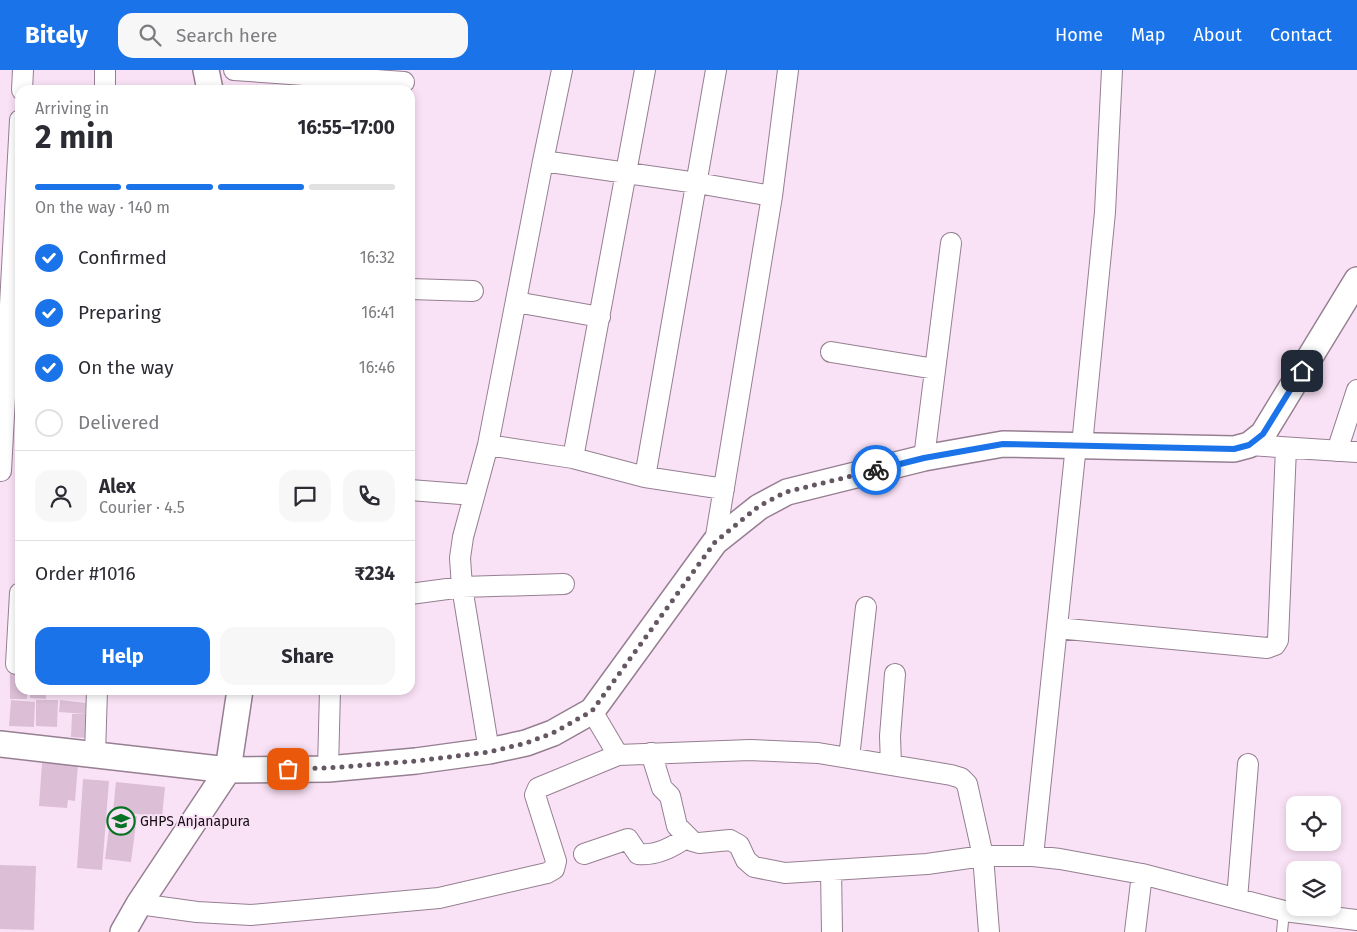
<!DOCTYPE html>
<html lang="en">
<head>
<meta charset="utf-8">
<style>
  body { margin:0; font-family:"Fira Sans",sans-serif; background:#f7f7f7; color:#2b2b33; height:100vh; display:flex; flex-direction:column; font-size:19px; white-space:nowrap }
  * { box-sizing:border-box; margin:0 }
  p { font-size:16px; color:#7c7c81 }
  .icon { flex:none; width:28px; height:28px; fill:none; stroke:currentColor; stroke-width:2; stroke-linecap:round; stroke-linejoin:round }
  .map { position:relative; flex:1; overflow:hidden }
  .panel { position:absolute; left:15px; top:15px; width:400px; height:610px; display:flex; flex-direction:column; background:#fff; border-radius:15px; box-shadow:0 2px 8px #0003 }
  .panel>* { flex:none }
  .buttons { position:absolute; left:1286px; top:726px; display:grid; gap:10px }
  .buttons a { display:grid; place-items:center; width:55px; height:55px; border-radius:10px; background:#fff; box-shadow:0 2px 8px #0003; font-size:25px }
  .pin { position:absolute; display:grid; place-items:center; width:42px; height:42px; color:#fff; margin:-21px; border-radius:10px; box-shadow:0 2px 8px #0006 }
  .courier { position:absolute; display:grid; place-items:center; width:50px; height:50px; margin:-25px; border:4px solid #1a73e8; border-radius:50%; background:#fff; color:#222; box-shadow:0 1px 6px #0007 }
  .overview em { font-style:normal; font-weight:700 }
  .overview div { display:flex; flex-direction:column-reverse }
  .overview { display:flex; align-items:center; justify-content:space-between; height:85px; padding:0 20px }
  h1 { font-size:32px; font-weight:700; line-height:38px }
  .bar { display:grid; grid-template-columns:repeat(4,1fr); gap:8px 5px; align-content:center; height:60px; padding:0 20px }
  .bar i { height:6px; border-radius:4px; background:#e1e1e2 }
  .bar .current { background:#1a73e8 }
  .bar p { grid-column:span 4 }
  .line { display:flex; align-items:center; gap:12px; padding:0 20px; border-top:1px solid #e1e1e2 }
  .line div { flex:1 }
  .round { display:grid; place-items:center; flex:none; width:52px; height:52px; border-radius:15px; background:#f7f7f7 }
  ol { padding:0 20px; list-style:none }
  li { display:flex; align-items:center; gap:15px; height:55px }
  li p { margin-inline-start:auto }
  li .icon { padding:5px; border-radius:50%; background:#1a73e8; color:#fff; stroke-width:4 }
  li:last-child { color:#7c7c81 }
  li i { width:28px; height:28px; border:2px solid #e1e1e2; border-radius:50% }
  .button { display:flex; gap:10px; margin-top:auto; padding:10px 20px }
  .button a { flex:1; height:58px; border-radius:15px; background:#1a73e8; color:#fff; font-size:20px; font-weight:700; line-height:58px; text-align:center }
  .button a+a { background:#f7f7f7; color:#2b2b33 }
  header { display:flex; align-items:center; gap:30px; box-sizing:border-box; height:70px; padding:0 25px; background:#1a73e8; color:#fff }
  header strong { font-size:24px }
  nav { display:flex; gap:28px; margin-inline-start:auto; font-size:18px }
  .search { width:350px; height:45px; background:#f7f7f7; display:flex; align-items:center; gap:12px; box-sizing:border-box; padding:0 18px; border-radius:15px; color:#7c7c81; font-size:19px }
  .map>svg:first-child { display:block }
  .building { fill:#dcbfd7 }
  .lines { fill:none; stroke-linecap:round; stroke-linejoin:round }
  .service-casing { stroke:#957f91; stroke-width:12 }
  .minor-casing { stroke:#957f91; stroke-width:22 }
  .tertiary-casing { stroke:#957f91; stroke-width:28 }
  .service { stroke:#fff; stroke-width:10 }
  .minor { stroke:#fff; stroke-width:20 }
  .tertiary { stroke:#fff; stroke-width:25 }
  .done { stroke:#655863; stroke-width:5; stroke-dasharray:0 9 }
  .route { stroke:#1a73e8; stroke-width:6 }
  .labels { text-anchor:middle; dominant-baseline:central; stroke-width:4; stroke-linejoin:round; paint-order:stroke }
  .poi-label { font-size:14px; fill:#150d14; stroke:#fae2f6; text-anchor:start }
</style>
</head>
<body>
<header>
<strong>Bitely</strong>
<div class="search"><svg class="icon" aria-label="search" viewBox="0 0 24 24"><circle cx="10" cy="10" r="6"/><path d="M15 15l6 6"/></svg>Search here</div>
<nav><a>Home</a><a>Map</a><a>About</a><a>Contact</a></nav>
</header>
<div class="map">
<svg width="1357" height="862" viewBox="0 0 1357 862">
  <rect width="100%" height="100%" fill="#fae2f6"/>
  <path class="building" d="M10,597H20V620H27V629H10Z
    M30,620H46V629L30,628Z
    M11,630L35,632L34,657L9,656Z
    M36,630H58L57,657L36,656Z
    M60,630L86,633L85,644L59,642Z
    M72,644H87L86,668L71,667Z
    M42,693L78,695L75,731L68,730L67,738L39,736Z
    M83,709L109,711L102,800L77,798Z
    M116,712L165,717L162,747L113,741Z
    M111,743L137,746L131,792L105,789Z
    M0,795L36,796L34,860L0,859Z"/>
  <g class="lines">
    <g class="service-casing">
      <path id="service" d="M1282,862L1284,841"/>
    </g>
    <g class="minor-casing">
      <path id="minor" d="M234,0L404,12
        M562,0L543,91L697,113L772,126
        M22,20L23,0
        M105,20V0
        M543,91L488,375L573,388L645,407L716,0
        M410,219L473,221
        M516,232L600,247
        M831,282L935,299
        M488,375L463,467L460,488L462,517L489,681
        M1082,375L1105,142L1112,0
        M1249,375L1357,382
        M1337,381L1357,320
        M573,388L645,0
        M924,388L951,173
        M1,401L20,50
        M645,407L724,419
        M410,420L474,425
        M715,472L772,126L788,0
        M410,524L462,517L564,514
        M1057,558L1267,578L1275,575L1278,570L1286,378
        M16,594L20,523
        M592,641L618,685L750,680L818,683L951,705L961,708L967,714L983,786H1033L1060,789L1142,804L1284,841L1357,850
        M651,683L662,718L670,726L677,756L692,771L699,773L730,770L739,775L746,790L754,797L785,803L927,794L983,786L989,862
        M95,684L97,620
        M849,688L866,537
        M891,695L890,666L895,604
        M328,699L330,620
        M584,784L628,769L638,784C656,786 672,778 687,767
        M1033,786L1076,375
        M831,800L832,862
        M1237,829L1248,694
        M139,834L197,842L251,845L439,828L547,803L554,799L556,791L535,725L538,718L618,685
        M1135,862L1142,804"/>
    </g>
    <g class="tertiary-casing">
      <path id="tertiary" d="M206,0L210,20
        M0,674L228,700L328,699L416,691L489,681L526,673L553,663L592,641L715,472L759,437L787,422L924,388L1003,374L1234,379L1249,375L1263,364L1357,210
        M123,862L139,834L228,700L240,620"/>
    </g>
    <use href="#service" class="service"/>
    <use href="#minor" class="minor"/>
    <use href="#tertiary" class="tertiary"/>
  </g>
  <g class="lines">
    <path class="done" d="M288,699L328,698L416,691L489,682L526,673L553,663L592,641L715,472L759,436L786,422L876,400"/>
    <path class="route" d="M876,400L924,388L1003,374L1234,379L1249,375L1263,364L1302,301"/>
  </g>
  <defs>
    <g id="school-ring" transform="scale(1.4375)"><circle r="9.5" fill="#fae2f6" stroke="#087224" stroke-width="1.5"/><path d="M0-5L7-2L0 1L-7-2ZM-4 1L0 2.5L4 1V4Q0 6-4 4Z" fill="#087224"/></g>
  </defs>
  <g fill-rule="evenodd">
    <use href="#school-ring" x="121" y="751"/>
  </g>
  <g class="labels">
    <g class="poi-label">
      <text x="140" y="751">GHPS Anjanapura</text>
    </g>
  </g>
</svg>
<div class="buttons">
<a><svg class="icon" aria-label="locate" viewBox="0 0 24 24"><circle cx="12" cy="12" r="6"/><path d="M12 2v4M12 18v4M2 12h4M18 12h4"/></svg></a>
<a><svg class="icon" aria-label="layers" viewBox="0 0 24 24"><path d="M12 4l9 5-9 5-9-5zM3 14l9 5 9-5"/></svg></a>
</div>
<div class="pin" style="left:288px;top:699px;background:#ea580c"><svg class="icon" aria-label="bag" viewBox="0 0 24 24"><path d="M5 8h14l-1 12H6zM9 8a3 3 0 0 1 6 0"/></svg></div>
<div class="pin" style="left:1302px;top:301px;background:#1f2937"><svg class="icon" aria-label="home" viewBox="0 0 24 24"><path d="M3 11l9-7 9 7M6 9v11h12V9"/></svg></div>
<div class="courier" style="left:876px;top:400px"><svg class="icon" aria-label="bike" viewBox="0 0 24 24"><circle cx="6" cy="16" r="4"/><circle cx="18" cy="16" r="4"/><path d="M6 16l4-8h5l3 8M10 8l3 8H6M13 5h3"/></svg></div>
<section class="panel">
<div class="overview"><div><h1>2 min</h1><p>Arriving in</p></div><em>16:55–17:00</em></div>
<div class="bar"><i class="current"></i><i class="current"></i><i class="current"></i><i></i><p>On the way · 140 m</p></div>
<ol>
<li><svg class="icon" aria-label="check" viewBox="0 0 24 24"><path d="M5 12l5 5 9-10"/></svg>Confirmed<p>16:32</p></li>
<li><svg class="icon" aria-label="check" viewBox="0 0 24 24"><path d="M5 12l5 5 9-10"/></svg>Preparing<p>16:41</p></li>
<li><svg class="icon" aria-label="check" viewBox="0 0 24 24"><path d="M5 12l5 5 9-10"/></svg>On the way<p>16:46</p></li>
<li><i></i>Delivered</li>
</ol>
<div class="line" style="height:90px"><a class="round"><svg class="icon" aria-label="person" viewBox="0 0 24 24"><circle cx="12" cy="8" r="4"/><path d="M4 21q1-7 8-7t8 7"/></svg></a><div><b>Alex</b><p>Courier · 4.5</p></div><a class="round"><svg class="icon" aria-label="chat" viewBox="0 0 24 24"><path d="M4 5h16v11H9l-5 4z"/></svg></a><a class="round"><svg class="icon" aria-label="phone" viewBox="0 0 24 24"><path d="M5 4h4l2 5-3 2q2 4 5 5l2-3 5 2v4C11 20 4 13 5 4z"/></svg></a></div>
<div class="line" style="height:65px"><div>Order #1016</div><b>₹234</b></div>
<div class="button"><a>Help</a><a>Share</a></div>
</section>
</div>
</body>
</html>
